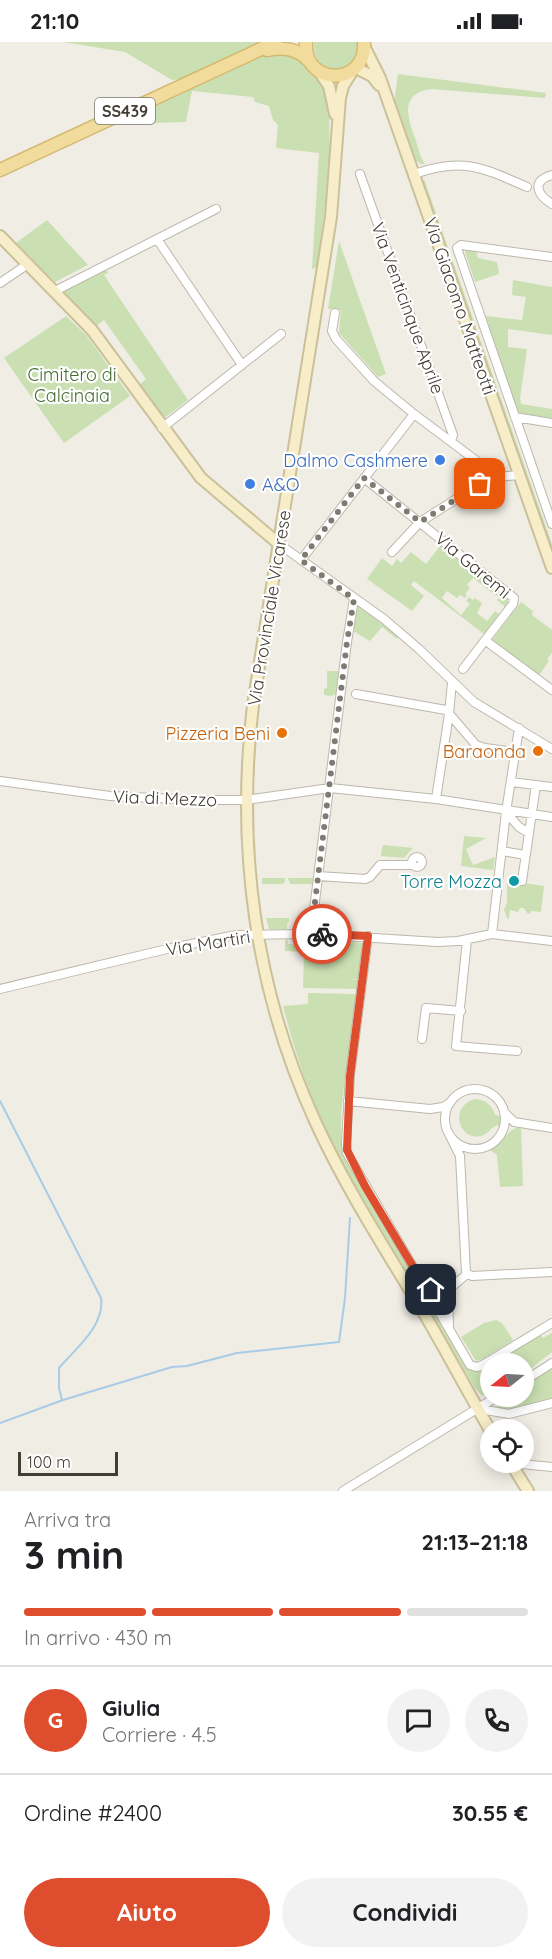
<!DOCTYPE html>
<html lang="it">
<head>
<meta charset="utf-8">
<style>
  body { margin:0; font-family:Quicksand,sans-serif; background:#f2f2f2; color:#202124; height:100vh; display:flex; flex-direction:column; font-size:22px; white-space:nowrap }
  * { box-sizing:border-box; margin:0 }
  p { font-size:20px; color:#757577 }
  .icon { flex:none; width:33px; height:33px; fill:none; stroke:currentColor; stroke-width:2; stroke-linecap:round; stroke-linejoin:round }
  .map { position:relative; height:1449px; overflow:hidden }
  .panel { display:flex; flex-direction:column; background:#fff; flex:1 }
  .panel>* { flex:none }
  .needle { width:39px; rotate:252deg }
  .controls { position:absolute; left:480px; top:1311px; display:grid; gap:12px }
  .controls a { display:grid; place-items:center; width:54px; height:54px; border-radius:50%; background:#fff; box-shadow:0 3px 15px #0003; font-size:30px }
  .scale { position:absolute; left:18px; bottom:15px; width:100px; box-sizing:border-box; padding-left:6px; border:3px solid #423d35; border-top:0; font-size:16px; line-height:21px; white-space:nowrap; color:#423d35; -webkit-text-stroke:4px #fff; paint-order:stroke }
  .pin { position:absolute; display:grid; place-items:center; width:51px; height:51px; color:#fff; margin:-26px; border-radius:12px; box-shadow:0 3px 9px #0006 }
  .courier { position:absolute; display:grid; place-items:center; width:60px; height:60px; margin:-30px; border:4px solid #de4e2e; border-radius:50%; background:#fff; color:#222; box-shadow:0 2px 8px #0007 }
  .head em { font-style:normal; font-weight:700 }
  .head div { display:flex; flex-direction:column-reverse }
  .head { display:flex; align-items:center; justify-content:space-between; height:102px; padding:0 24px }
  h1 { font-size:39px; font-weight:700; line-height:45px }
  .bar { display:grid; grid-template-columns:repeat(4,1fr); gap:9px 6px; align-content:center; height:72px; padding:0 24px }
  .bar i { height:8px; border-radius:4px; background:#e0e0e0 }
  .bar .selected { background:#de4e2e }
  .bar p { grid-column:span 4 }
  .line { display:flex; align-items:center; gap:15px; padding:0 24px; border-top:2px solid #e0e0e0 }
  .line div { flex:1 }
  .round { display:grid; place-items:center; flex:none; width:63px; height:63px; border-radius:32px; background:#f2f2f2 }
  .action { display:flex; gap:12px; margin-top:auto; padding:12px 24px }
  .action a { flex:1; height:69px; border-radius:36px; background:#de4e2e; color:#fff; font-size:24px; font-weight:700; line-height:69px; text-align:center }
  .action a+a { background:#f2f2f2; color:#202124 }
  .status { display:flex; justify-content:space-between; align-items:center; height:42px; padding:0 30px; background:#fff; direction:ltr }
  .status svg { height:16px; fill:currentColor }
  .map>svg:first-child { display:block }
  .green { fill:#cae0b2 }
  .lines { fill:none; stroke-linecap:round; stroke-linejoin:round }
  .stream { stroke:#a8cbe6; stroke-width:2 }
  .street-casing { stroke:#bdb8ac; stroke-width:10 }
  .secondary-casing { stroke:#cac09a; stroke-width:14 }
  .primary-casing { stroke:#d4b970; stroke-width:15 }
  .street { stroke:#fff; stroke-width:8 }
  .secondary { stroke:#f7edc8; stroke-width:10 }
  .primary { stroke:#f1dc9d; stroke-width:12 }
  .done { stroke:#7f7b73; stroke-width:6; stroke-dasharray:0 10.8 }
  .route { stroke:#de4e2e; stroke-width:8 }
  .shop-dot { fill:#3f7fe0; stroke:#fff; stroke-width:2 }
  .food-dot { fill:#e8710a; stroke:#fff; stroke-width:2 }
  .culture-dot { fill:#0f9aa8; stroke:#fff; stroke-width:2 }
  .labels { text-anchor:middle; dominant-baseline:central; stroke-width:4.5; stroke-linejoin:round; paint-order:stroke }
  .shield { fill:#fff; stroke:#7b7772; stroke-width:1.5 }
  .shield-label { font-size:16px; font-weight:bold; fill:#423d35 }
  .street-label { font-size:18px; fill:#423d35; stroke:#fff }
  .park-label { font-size:18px; fill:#456c31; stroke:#fff }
  .shop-label { font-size:18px; fill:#366cbe; stroke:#fff; text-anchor:end }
  .food-label { font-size:18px; fill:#c56008; stroke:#fff; text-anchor:end }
  .culture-label { font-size:18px; fill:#0d838f; stroke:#fff; text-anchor:end }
</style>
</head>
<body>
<div class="status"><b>21:10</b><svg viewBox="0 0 49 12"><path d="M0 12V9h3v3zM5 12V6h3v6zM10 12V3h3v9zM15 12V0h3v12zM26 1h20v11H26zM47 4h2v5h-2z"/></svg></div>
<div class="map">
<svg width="552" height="1449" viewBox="0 0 552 1449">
  <rect width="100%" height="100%" fill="#f0ede5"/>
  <path class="green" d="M63,0H266L191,36L172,38L125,10Z
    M314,0H358C356,40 311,33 314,0Z
    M266,11L298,13L324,40L329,61L330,129L317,225L312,227L319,111L276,106L278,83L273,78L269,64L255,60L253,55L192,49L186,80L154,81L142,67Z
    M398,32L546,51L545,56L431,47C400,51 407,75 415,96C418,105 420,115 425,122H421L414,117L394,61Z
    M424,137L552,502V516L421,142Z
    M47,178L88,223L55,240L16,201Z
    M339,199L386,332L378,335L339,291L341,268L328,267Z
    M468,207L476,209L478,216L497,220L499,232L475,240L465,210Z
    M106,228L108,231L104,233L106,236L188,358L162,378L138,344L146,337L104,278L96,284L62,250Z
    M513,238L552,245V293L508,287V305L527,307L520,356L521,362L552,367V378L518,373L486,274L522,278L526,255L512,253Z
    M66,274L86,293L130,354L64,401L4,316Z
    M441,503L507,555L508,561L504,566V564L497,558L499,556L473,536L467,543L470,546L465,552L467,553L465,556L460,553L457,556L447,549L442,556L461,573L470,562L466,559L469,555L473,558L475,556L482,561L477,571L487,579L495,569L499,572L484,592L414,539L411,543L424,554L412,569L367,537L382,516L392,524L397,517L401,521L411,510L426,522Z
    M521,560L533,569L532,573L552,588V611L547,617L549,619L538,635L492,598Z
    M358,564L399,594L397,597L382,585L370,599L353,589Z
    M327,629H339L336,652L331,654L324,653V647L327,646Z
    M464,794L486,796L466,807L473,823L495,815L493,828L461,824Z
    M384,803L413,806L404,816L381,814L382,805Z
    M262,836H285V839L283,842H262Z
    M288,836H314V842H290Z
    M507,840L521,844L524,841L544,844L541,870L531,869L530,872L527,871L524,866H520L518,870L510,868L509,877L507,876L504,868L507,860Z
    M266,876H289V880L287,881V888L269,887Z
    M309,897L363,901L359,937H350L359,938L358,947L303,946L304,910L285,909V898H288V902L308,903Z
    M308,951L356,952C354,1005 335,1059 343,1112L465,1321L490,1323V1354L481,1353L475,1346L337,1114C314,1066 296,1016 283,964L308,962Z
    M475,1057C486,1058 492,1063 495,1073L501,1074L503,1078L502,1083L499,1085L497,1083C491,1086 488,1092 481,1094C458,1099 449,1064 475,1057Z
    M516,1086H521L523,1144L500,1145L497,1113L490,1108C501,1102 506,1090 516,1086Z
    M496,1278L502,1281L513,1298L483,1317L476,1319L461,1295L484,1281Z
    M552,1291V1310L524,1332V1322H492L540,1292L543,1296Z
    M552,1326V1357L509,1369L498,1366V1360L506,1355L524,1354V1344Z"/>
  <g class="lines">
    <path class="stream" d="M0,1059L101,1256C105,1284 75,1307 59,1326V1346L62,1358
      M0,1381L63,1358L172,1325L187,1324L237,1311L339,1300L345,1256L350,1176"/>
    <g class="street-casing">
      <path id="street" d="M360,132L453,393L451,399
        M414,132C463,115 481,125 527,145
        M552,133C531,139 537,153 552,162
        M157,197L242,323
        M552,215L461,203L457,206L552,482
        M0,241L28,222
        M55,249L216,167
        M335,271L332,289L336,297L374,339L414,372L498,435
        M515,375L552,381
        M162,386L281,292
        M364,436L514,556L513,562L463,627
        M279,502L384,577L419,607L474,660L552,707
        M392,510L420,480L480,442L496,435L519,433
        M301,518L414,372
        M486,599L552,648
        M356,652L446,668L476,703L485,706L515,710
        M0,739L110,754L200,758H246L330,746L436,757L552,775
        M511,740L552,745
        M436,757L449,672L452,640
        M506,770L519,785L529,791
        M502,809L525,813
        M412 820a5 5 0 1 1 10 0a5 5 0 1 1-10 0Z
        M318,834L365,837L370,835L380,823H413
        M522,839L536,743
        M311,892L347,600L354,557
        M492,892L506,770L519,686
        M368,894L350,1033L346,1101L347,1111L470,1323L476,1325L481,1324L552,1281
        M467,898L456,1004L517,1009
        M0,947L167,907L236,893L311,892L438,900L458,899L492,892L552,899
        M422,997L426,966L461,969
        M445 1077a30 30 0 1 1 60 0a30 30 0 1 1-60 0Z
        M348,1059L430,1067L443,1065L450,1061
        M504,1070L514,1080L552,1086
        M450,1094L460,1114L466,1231L472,1234L552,1230
        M427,1248H448L449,1285
        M448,1248L467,1232
        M524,1339L552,1321
        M480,1367L509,1372L552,1361
        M511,1421L552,1425
        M343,1449L498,1354"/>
    </g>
    <g class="secondary-casing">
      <path id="secondary" d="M364,4L380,36L552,526
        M356,26L372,34L379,43
        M318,28L329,44L335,72
        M353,28L343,44L340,56L331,175L253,663C236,806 255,948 315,1079C346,1147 387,1210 425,1273C447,1311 468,1350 490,1388
        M0,194L92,288L201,436L279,502
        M510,1420L528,1449"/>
    </g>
    <g class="primary-casing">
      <path id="primary" d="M306,0C303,45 367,45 364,0
        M267,8C283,5 297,6 308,18
        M0,128L276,0"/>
    </g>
    <use href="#street" class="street"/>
    <use href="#secondary" class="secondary"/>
    <use href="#primary" class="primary"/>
  </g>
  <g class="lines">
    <path class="done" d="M322,892H311L347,600L354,557L301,518L364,436L420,480L480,442"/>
    <path class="route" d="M322,892L368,894L350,1034L347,1108L365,1144L427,1248H431"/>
  </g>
  <g class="shop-dot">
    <circle cx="440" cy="418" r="6"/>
    <circle cx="250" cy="442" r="6"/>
  </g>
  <g class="food-dot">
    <circle cx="282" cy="691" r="6"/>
    <circle cx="538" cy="709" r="6"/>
  </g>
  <circle class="culture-dot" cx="514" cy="839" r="6"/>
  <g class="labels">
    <rect class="shield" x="95" y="56" width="60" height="26" rx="4.5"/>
    <g class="shield-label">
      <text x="125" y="69">SS439</text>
    </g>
    <g class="street-label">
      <text transform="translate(460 264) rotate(71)">Via Giacomo Matteotti</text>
      <text transform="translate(408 266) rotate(70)">Via Venticinque Aprile</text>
      <text transform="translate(473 523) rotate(40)">Via Garemi</text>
      <text transform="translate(269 566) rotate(-81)">Via Provinciale Vicarese</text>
      <text transform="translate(165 756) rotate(2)">Via di Mezzo</text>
      <text transform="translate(208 901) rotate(-9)">Via Martiri</text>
    </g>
    <g class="park-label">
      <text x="72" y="332">Cimitero di<tspan x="72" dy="21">Calcinaia</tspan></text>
    </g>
    <g class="shop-label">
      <text x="428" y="418">Dalmo Cashmere</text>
      <text x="262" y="442" text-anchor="start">A&amp;O</text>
    </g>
    <g class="food-label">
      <text x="270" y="691">Pizzeria Beni</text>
      <text x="526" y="709">Baraonda</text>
    </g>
    <g class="culture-label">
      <text x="502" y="839">Torre Mozza</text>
    </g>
  </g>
</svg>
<div class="controls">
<a><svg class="needle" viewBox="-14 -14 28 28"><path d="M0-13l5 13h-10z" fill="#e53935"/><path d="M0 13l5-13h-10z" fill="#757577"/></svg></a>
<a><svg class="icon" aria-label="locate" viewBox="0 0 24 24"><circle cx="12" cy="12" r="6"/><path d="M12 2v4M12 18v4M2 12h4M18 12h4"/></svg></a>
</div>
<div class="scale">100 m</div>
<div class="pin" style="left:480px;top:442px;background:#ea580c"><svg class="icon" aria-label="bag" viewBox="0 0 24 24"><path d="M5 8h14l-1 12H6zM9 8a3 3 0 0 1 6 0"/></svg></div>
<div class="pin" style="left:431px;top:1248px;background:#1f2937"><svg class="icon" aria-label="home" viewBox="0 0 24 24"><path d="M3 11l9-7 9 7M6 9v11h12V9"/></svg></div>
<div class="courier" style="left:322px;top:892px"><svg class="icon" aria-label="bike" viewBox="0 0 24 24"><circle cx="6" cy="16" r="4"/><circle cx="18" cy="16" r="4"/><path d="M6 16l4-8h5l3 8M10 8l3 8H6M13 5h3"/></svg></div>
</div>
<section class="panel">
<div class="head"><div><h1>3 min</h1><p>Arriva tra</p></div><em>21:13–21:18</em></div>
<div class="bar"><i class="selected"></i><i class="selected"></i><i class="selected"></i><i></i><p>In arrivo · 430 m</p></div>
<div class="line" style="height:108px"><b class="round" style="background:#de4e2e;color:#fff">G</b><div><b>Giulia</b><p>Corriere · 4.5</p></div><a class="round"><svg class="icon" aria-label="chat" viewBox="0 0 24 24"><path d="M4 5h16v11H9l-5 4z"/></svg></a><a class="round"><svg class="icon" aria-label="phone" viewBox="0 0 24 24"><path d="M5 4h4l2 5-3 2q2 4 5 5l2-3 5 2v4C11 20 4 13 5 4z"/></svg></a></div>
<div class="line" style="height:78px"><div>Ordine #2400</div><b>30.55 €</b></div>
<div class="action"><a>Aiuto</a><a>Condividi</a></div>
</section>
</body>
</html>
